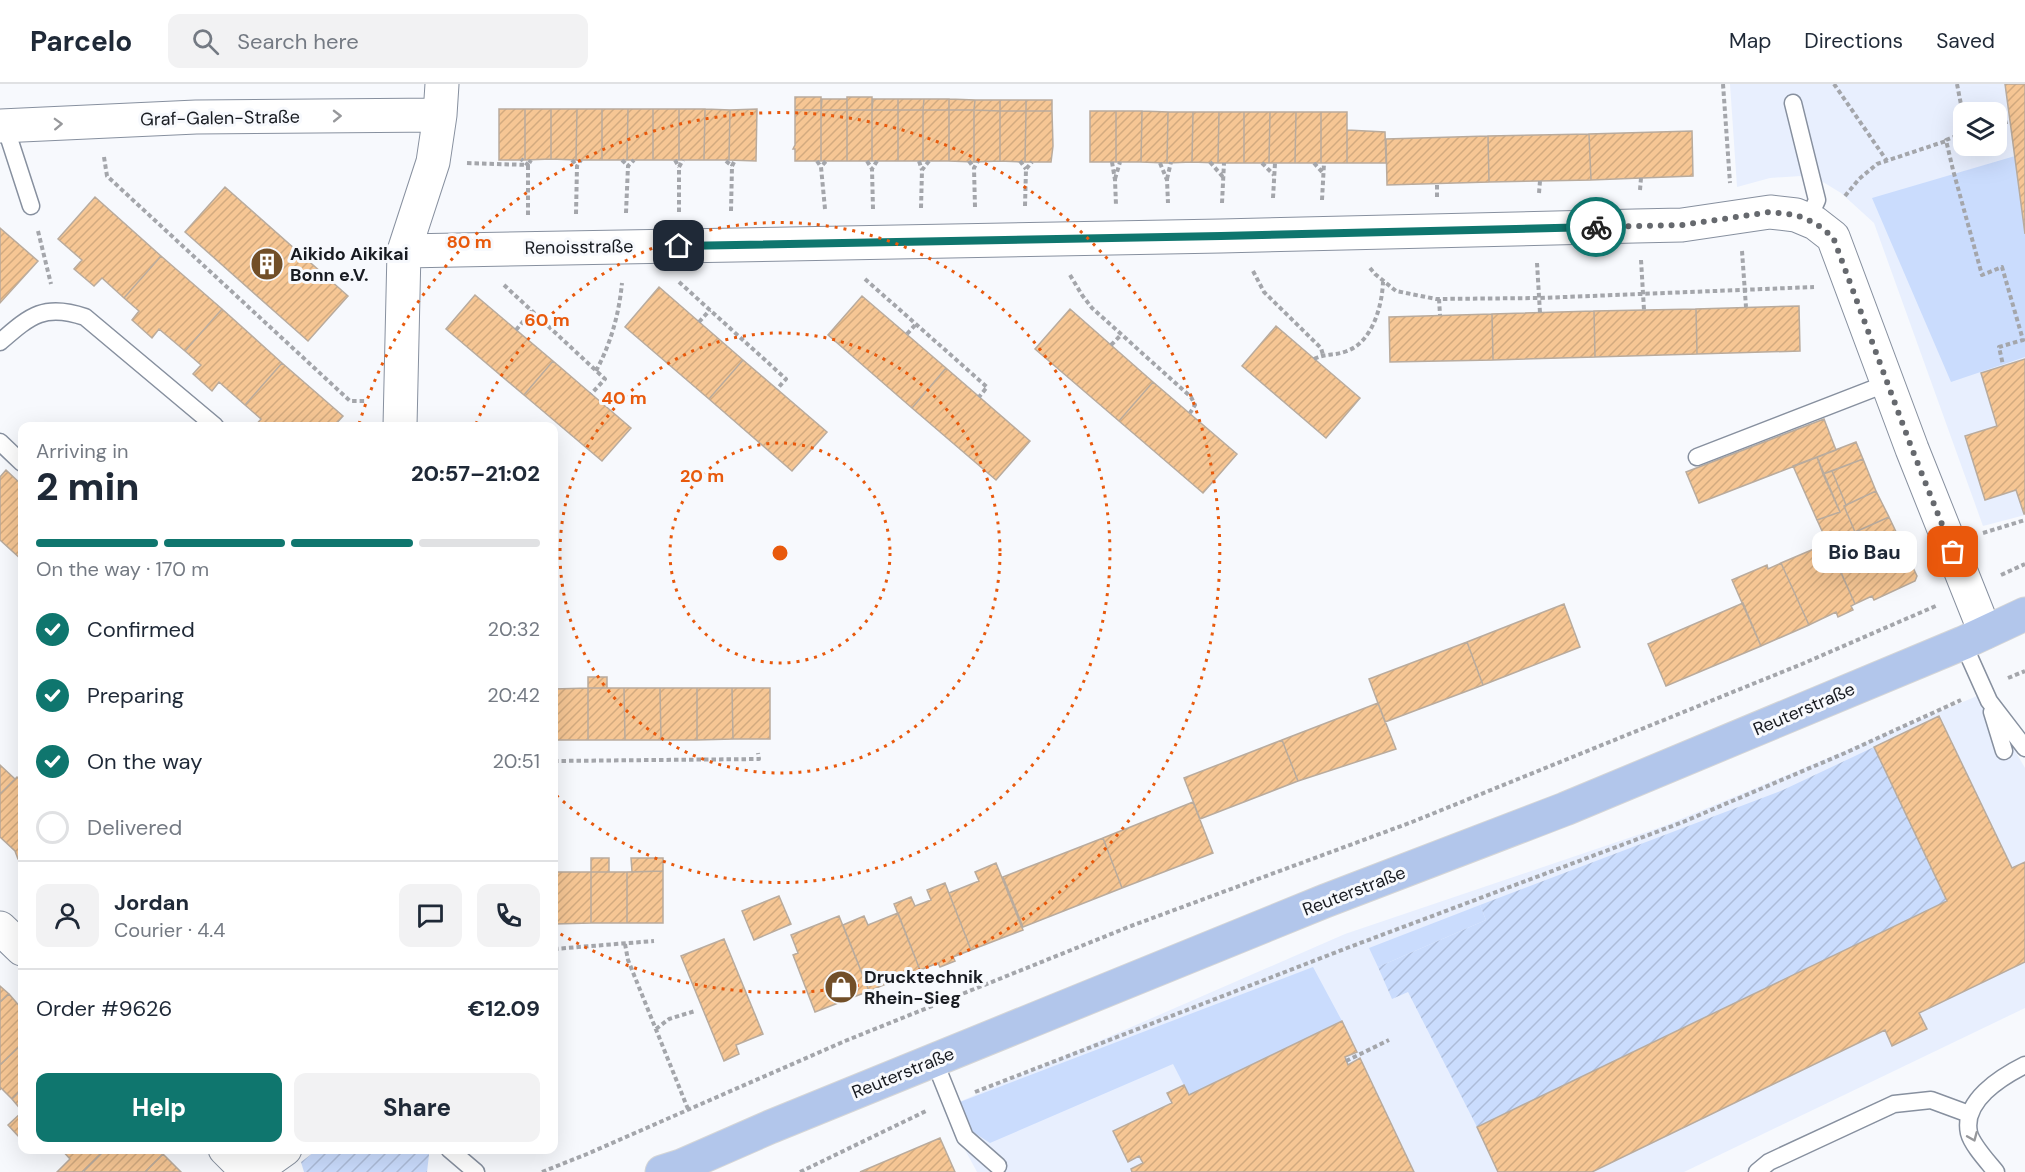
<!DOCTYPE html>
<html lang="en">
<head>
<meta charset="utf-8">
<style>
  body { margin:0; font-family:"DM Sans",sans-serif; background:#f2f2f3; color:#1f2937; height:100vh; display:flex; flex-direction:column; font-size:22px; white-space:nowrap }
  * { box-sizing:border-box; margin:0 }
  p { font-size:20px; color:#747a83 }
  .icon { flex:none; width:33px; height:33px; fill:none; stroke:currentColor; stroke-width:2; stroke-linecap:round; stroke-linejoin:round }
  .map { position:relative; flex:1; overflow:hidden }
  .side { position:absolute; left:18px; top:338px; width:540px; height:732px; display:flex; flex-direction:column; background:#fff; border-radius:12px; box-shadow:0 6px 24px #0002 }
  .side>* { flex:none }
  .tools { position:absolute; left:1953px; top:18px; display:grid; gap:12px }
  .tools a { display:grid; place-items:center; width:54px; height:54px; border-radius:12px; background:#fff; box-shadow:0 6px 24px #0002; font-size:30px }
  .pin { position:absolute; display:grid; place-items:center; width:51px; height:51px; color:#fff; margin:-26px; border-radius:12px; box-shadow:0 3px 9px #0006 }
  .courier { position:absolute; display:grid; place-items:center; width:60px; height:60px; margin:-30px; border:4px solid #0f766e; border-radius:50%; background:#fff; color:#222; box-shadow:0 2px 8px #0007 }
  .bubble { position:absolute; height:42px; border-radius:12px; background:#fff; box-shadow:0 6px 24px #0002; font-size:20px; font-weight:800; line-height:42px; text-align:center }
  .summary em { font-style:normal; font-weight:800 }
  .summary div { display:flex; flex-direction:column-reverse }
  .summary { display:flex; align-items:center; justify-content:space-between; height:102px; padding:0 18px }
  h1 { font-size:39px; font-weight:800; line-height:45px }
  .bar { display:grid; grid-template-columns:repeat(4,1fr); gap:9px 6px; align-content:center; height:72px; padding:0 18px }
  .bar i { height:8px; border-radius:4px; background:#e0e1e3 }
  .bar .on { background:#0f766e }
  .bar p { grid-column:span 4 }
  .line { display:flex; align-items:center; gap:15px; padding:0 18px; border-top:2px solid #e0e1e3 }
  .line div { flex:1 }
  .round { display:grid; place-items:center; flex:none; width:63px; height:63px; border-radius:12px; background:#f2f2f3 }
  ol { padding:0 18px; list-style:none }
  li { display:flex; align-items:center; gap:18px; height:66px }
  li p { margin-inline-start:auto }
  li .icon { padding:6px; border-radius:50%; background:#0f766e; color:#fff; stroke-width:4 }
  li:last-child { color:#747a83 }
  li i { width:33px; height:33px; border:3px solid #e0e1e3; border-radius:50% }
  .action { display:flex; gap:12px; margin-top:auto; padding:12px 18px }
  .action a { flex:1; height:69px; border-radius:12px; background:#0f766e; color:#fff; font-size:24px; font-weight:800; line-height:69px; text-align:center }
  .action a+a { background:#f2f2f3; color:#1f2937 }
  header { display:flex; align-items:center; gap:36px; box-sizing:border-box; height:84px; padding:0 30px; background:#fff; border-bottom:2px solid #e0e1e3 }
  header strong { font-size:28px }
  nav { display:flex; gap:33px; margin-inline-start:auto; font-size:21px }
  .search { width:420px; height:54px; background:#f2f2f3; display:flex; align-items:center; gap:15px; box-sizing:border-box; padding:0 21px; border-radius:12px; color:#747a83; font-size:22px }
  .map>svg:first-child { display:block }
  .built { fill:#e8effe; fill-rule:evenodd }
  .green { fill:#cadcfd }
  .garden { fill:url(#garden-furrows) }
  .building { fill:url(#building-hatch); stroke:#b9ab9d; stroke-width:1.5 }
  .lines { fill:none; stroke-linecap:round; stroke-linejoin:round }
  .lane-casing { stroke:#87909f; stroke-width:19 }
  .street-casing { stroke:#87909f; stroke-width:35 }
  .primary-casing { stroke:#d5d6d7; stroke-width:35 }
  .path { stroke:#a4a6ab; stroke-width:4; stroke-dasharray:4.5 3; stroke-linecap:butt }
  .lane { stroke:#fff; stroke-width:16 }
  .street { stroke:#fff; stroke-width:33 }
  .primary { stroke:#b2c6eb; stroke-width:33 }
  .oneway { stroke:#97989b }
  .done { stroke:#66696e; stroke-width:6; stroke-dasharray:0 10.8 }
  .route { stroke:#0f766e; stroke-width:8 }
  .ring { fill:none; stroke:#e8590c; stroke-width:3; stroke-dasharray:3 6 }
  .labels { text-anchor:middle; dominant-baseline:central; stroke-width:6; stroke-linejoin:round; paint-order:stroke }
  .street-label { font-size:18px; fill:#181b21; stroke:#f7f9fd }
  .poi-label { font-size:18px; font-weight:bold; fill:#181b21; stroke:#f7f9fd; text-anchor:start }
  .centre { fill:#e8590c; stroke:#f7f9fd; stroke-width:3 }
  .ring-label { font-size:18px; text-anchor:middle; font-weight:bold; fill:#e8590c; stroke:#f7f9fd; stroke-width:6; stroke-linejoin:round; paint-order:stroke }
</style>
</head>
<body>
<header>
<strong>Parcelo</strong>
<div class="search"><svg class="icon" aria-label="search" viewBox="0 0 24 24"><circle cx="10" cy="10" r="6"/><path d="M15 15l6 6"/></svg>Search here</div>
<nav><a>Map</a><a>Directions</a><a>Saved</a></nav>
</header>
<div class="map">
<svg width="2025" height="1088" viewBox="0 0 2025 1088">
  <defs>
    <pattern id="garden-furrows" width="10" height="10" patternUnits="userSpaceOnUse" patternTransform="scale(1.5)"><rect width="10" height="10" fill="#cadcfd"/><path d="M-1 1l2-2M0 10L10 0M9 11l2-2" fill="none" stroke="#adbcd9"/></pattern>
    <pattern id="building-hatch" width="6" height="6" patternUnits="userSpaceOnUse" patternTransform="scale(1.5)"><rect width="6" height="6" fill="#f6c694"/><path d="M-1 1l2-2M0 6l6-6M5 7l2-2" fill="none" stroke="#d2aa7f"/></pattern>
  </defs>
  <rect width="100%" height="100%" fill="#f7f9fd"/>
  <path class="built" d="M1730,0H2025V431L1983,442L1874,139L1841,109L1823,98L1801,92L1770,94L1737,103ZM1964,28H1996V62H1964Z
    M1982,610L2025,684V924L1684,1088H977L943,1025L1345,850L1664,742Z"/>
  <path class="green" d="M2015,72L2025,150V273L1951,298L1872,114Z
    M1480,821L1486,836L1378,883L1369,864Z
    M1313,883L1342,937L1189,1011L1173,980L990,1059L973,1048L960,1018Z"/>
  <path class="garden" d="M1874,663L1947,817L1477,1043L1408,908L1392,915L1378,883L1486,836L1480,821L1783,706Z
    M318,1065H427L429,1071L427,1088H304L301,1078Z"/>
  <path class="building" d="M2005,0H2025V150L2010,37Z
    M795,13H821V26H795Z
    M847,13H872V26H847Z
    M822,15H847V26H821Z
    M873,15H898V26H872Z
    M898,15H924L923,26H898Z
    M924,15H949V26H923Z
    M949,15L975,16L974,26H949Z
    M975,16H1000V27L974,26Z
    M1000,16H1026V27H1000Z
    M1026,16H1052V27H1026Z
    M499,25H525V76H499Z
    M525,25H551V75L525,76Z
    M551,25H577L576,76L551,75Z
    M577,25H602V76H576Z
    M602,25H628L627,76H602Z
    M628,25H653V76H627Z
    M653,25H679V76H653Z
    M679,25H705L704,76H679Z
    M705,25L730,26L729,76H704Z
    M757,25L756,77L729,76L730,26Z
    M795,26H821V77H795V65H793L795,61Z
    M821,26H847V77H821Z
    M847,26H872V77H847Z
    M872,26H898V77H872Z
    M898,26H923V77H898Z
    M923,26H949V77H923Z
    M949,26H974V78L949,77Z
    M974,26L1000,27V77L974,78Z
    M1000,27H1026L1025,78L1000,77Z
    M1026,27H1052L1053,62L1051,78H1025Z
    M1090,27H1116V78H1090Z
    M1116,27H1142L1141,78H1116Z
    M1142,27L1168,28L1167,79L1141,78Z
    M1168,28H1193L1192,78L1167,79Z
    M1193,28H1219L1218,79L1192,78Z
    M1219,28H1244V79H1218Z
    M1244,28H1270L1269,79H1244Z
    M1270,28H1296L1295,79H1269Z
    M1296,28H1321V79H1295Z
    M1321,28H1347V79H1321Z
    M1347,46L1385,48L1386,79H1347Z
    M1692,47L1693,92L1591,96L1589,50Z
    M1589,50L1591,96L1489,98L1488,52Z
    M1488,52L1489,98L1387,101L1386,55Z
    M225,103L348,212L308,257L185,148Z
    M95,113L161,172L124,214L102,194L94,202L74,185L82,176L58,155Z
    M0,144L38,177L0,219Z
    M161,172L222,225L185,267L159,245L152,254L132,236L139,227L124,214Z
    M659,203L743,276L709,315L625,243Z
    M475,211L553,277L524,311L446,245Z
    M862,212L946,284L912,324L828,251Z
    M1799,222L1800,267L1697,270L1696,225Z
    M222,225L282,279L245,321L219,298L212,307L193,290L201,281L185,267Z
    M1070,225L1153,298L1119,337L1035,265Z
    M1696,225L1697,270L1595,273L1594,227Z
    M1594,227L1595,273L1493,276L1492,230Z
    M1492,230L1493,276L1390,278L1389,233Z
    M1276,242L1360,314L1326,354L1242,282Z
    M2025,275V430H2024L2016,406L1985,416L1965,352L1997,342L1981,289Z
    M743,276L827,348L792,387L709,315Z
    M553,277L631,344L602,377L524,311Z
    M282,279L343,332L334,342H255L261,335L245,321Z
    M946,284L1030,357L996,396L912,324Z
    M1153,298L1237,370L1203,409L1119,337Z
    M1824,335L1836,366L1699,419L1686,388Z
    M1856,358L1863,375L1823,390L1817,373Z
    M1817,373L1840,428L1817,436L1793,382Z
    M1863,375L1876,407L1846,421L1832,387Z
    M6,386L22,401V476L0,456V393Z
    M1832,387L1846,421L1844,422L1855,448L1828,460L1817,436L1840,428L1823,390Z
    M1876,407L1889,433L1855,448L1844,422Z
    M1889,433L1917,492L1915,497L1874,516L1872,512L1855,520L1828,460Z
    M1828,459L1855,520L1851,522L1853,526L1838,533L1836,528L1809,541L1781,479Z
    M1781,479L1809,541L1761,562L1732,496L1767,481L1768,485Z
    M1743,519L1761,562L1666,602L1648,560Z
    M1564,520L1580,563L1483,601L1467,558Z
    M1467,558L1483,601L1385,638L1369,595Z
    M588,593H607V604H588Z
    M588,604V656H554V605Z
    M588,604H624L625,656H588Z
    M624,604H660L661,656H625Z
    M660,604H697V656H661Z
    M697,604H732L733,655L697,656Z
    M732,604H770V655H733Z
    M1378,619L1396,665L1298,697L1282,656Z
    M1939,632L2012,784L2025,778V878L1919,929L1927,945L1892,962L1885,946L1592,1088H1498L1477,1043L1947,817L1874,663Z
    M1282,656L1298,697L1200,735L1184,694Z
    M0,681L15,695L0,710Z
    M17,693L22,698V778L18,775L15,767L0,753V710Z
    M1193,718L1213,769L1122,804L1103,754Z
    M1103,754L1122,804L1023,843L1003,793Z
    M591,774H609V788H591Z
    M631,774H663V787L632,788Z
    M996,779L1023,846L971,866L949,809L979,797L975,788Z
    M663,787V839H627V788Z
    M554,788H555V840H554Z
    M555,788H591V839L555,840Z
    M591,788H627V839H591Z
    M945,799L971,866L953,873L955,877L940,883L938,879L920,886L894,820L911,813L915,822L931,816L927,806Z
    M779,812L791,840L754,856L742,827Z
    M898,829L920,886L869,907L843,841L864,832L868,841Z
    M839,832L869,907L815,928L793,871L798,869L791,851Z
    M724,855L763,950L736,961L739,970L724,977L681,872Z
    M0,902L9,910L0,918Z
    M9,910L22,925V960L0,981V918Z
    M1342,937L1357,968L1345,973L1348,981L1360,974L1414,1088H1132L1131,1085L1143,1079L1139,1072L1128,1078L1113,1047L1172,1019L1167,1009L1184,1001L1189,1011Z
    M22,960V1005L12,1015L1,1004L0,1006V981Z
    M22,1005V1027L12,1015Z
    M22,1028V1051L20,1054L8,1041Z
    M940,1054L955,1088H860Z
    M61,1065H106L82,1088H57L70,1075Z
    M106,1065H159L163,1070L145,1088H85L84,1087Z
    M163,1070L181,1088H145Z"/>
  <g class="lines">
    <g class="lane-casing">
      <path id="lane" d="M1793,19L1817,116L1808,136
        M5,42L31,122
        M0,258C30,232 44,219 85,233L215,342
        M0,358L22,379
        M1697,373L1888,299
        M1963,559L1989,617L2025,664
        M1992,628L2004,667
        M934,976L965,1053L998,1082
        M449,1065L476,1088
        M1757,1088L1769,1078L1894,1020L1931,1016L1969,1030
        M1996,1088C1988,1078 1972,1061 1969,1049C1962,1017 2001,993 2025,981"/>
    </g>
    <g class="street-casing">
      <path id="street" d="M0,42L196,33L440,31
        M404,167L1221,152L1635,142L1682,141L1770,128L1796,131L1815,139L1833,153L1912,365L1985,548
        M400,342L404,167L433,78L440,31L442,0
        M0,844L22,865
        M225,1065L248,1088
        M253,1088L285,1065"/>
    </g>
    <g class="primary-casing">
      <path id="primary" d="M662,1088L681,1082L770,1043L1325,817L1565,725L1963,559L2025,530"/>
    </g>
    <path class="path" d="M1723,0L1730,99
      M1834,0L1887,77
      M1957,0L1964,36
      M1996,41L2010,37
      M1964,49L1946,56L1953,86L1982,191L2002,183L2023,256L1999,263L2003,281
      M104,73L107,92L350,317H367
      M572,76L577,82
      M622,76L628,82
      M675,76L679,83
      M726,77L732,82
      M817,77L821,83
      M867,77L872,85
      M919,77L922,86
      M969,77L974,84
      M1020,77L1026,85
      M1112,78L1115,96L1116,121
      M1210,78L1223,93
      M467,79L528,81L521,75
      M1160,79L1167,96L1168,119
      M1262,79L1274,91
      M1314,79L1323,89
      M1115,95L1120,78
      M1167,95L1171,78
      M1640,106L1641,94
      M1539,109L1540,97
      M1845,112L1859,95L1877,80L1946,57
      M1437,113V100
      M1273,114L1275,79
      M1322,116L1324,79
      M1222,119L1224,79
      M1025,122L1026,85L1032,78
      M975,123L974,84L978,77
      M921,124L922,86L929,77
      M825,125L821,83L826,77
      M873,125L872,85L877,77
      M731,127L732,82L735,76
      M679,128V83L683,76
      M626,129L628,82L634,76
      M576,130L577,82L581,76
      M528,131V81L531,76
      M38,147L51,200
      M1742,167L1746,223
      M1641,176L1644,226
      M1537,179L1540,229
      M1370,184L1375,190L1396,207L1436,215L1540,214L1814,203
      M1253,187L1264,208L1321,264L1323,271
      M1070,191L1082,211L1092,224L1191,313L1195,321L1190,329
      M865,195L987,303L979,313
      M679,198L786,295L777,305
      M504,201L605,295L591,310
      M1439,215L1440,231
      M699,238L710,226
      M516,246L532,227
      M907,250L916,240
      M1111,261L1121,251
      M1314,275C1326,269 1335,272 1347,267C1372,258 1382,223 1383,198
      M596,287C611,259 619,230 622,199
      M1983,449L2025,436
      M2001,491L2025,480
      M2008,594L2025,587
      M554,677L759,675L758,669
      M625,860L628,876L688,1025
      M554,865L654,857
      M656,945L669,935L695,927
      M1346,977L1389,956
      M975,1008L1347,864L1683,738L1845,669L1961,616
      M542,1088L587,1070L845,957L1131,842L1412,738L1802,580L1938,521
      M800,1088L926,1027"/>
    <use href="#lane" class="lane"/>
    <use href="#street" class="street"/>
    <use href="#primary" class="primary"/>
  </g>
  <defs><path id="oneway-chevron" d="M-2-3.5L2.5 0L-2 3.5" fill="none" stroke-width="1.6" stroke-linecap="round" stroke-linejoin="round" transform="scale(1.5)"/></defs>
  <g class="oneway">
    <use href="#oneway-chevron" transform="translate(337 32) rotate(-1)"/>
    <use href="#oneway-chevron" transform="translate(58 40) rotate(-2)"/>
    <use href="#oneway-chevron" transform="translate(1973 1053) rotate(67)"/>
  </g>
  <g class="lines">
    <path class="done" d="M1596,143L1682,141L1770,128L1796,131L1815,139L1833,153L1912,365L1953,468"/>
    <path class="route" d="M679,162L1221,152L1596,143"/>
  </g>
  <g class="ring">
    <circle cx="780" cy="469" r="110"/>
    <circle cx="780" cy="469" r="220"/>
    <path d="M476 340A330 330 0 1 1 555 710"/>
    <path d="M359 340A440 440 0 1 1 557 848"/>
  </g>
  <defs>
    <g id="building-disc" transform="scale(1.725)"><circle r="9.5" fill="#724f28" stroke="#f7f9fd"/><path d="M-4-6H4V6H1V3H-1V6H-4ZM-2.5-4.3h1.7v1.8h-1.7ZM.8-4.3h1.7v1.8H.8ZM-2.5-1h1.7V.8h-1.7ZM.8-1h1.7V.8H.8Z" fill="#fff"/></g>
    <g id="shop-disc" transform="scale(1.725)"><circle r="9.5" fill="#724f28" stroke="#f7f9fd"/><path d="M-5-2.5h2.3a2.7 3.5 0 0 1 5.4 0H5L5.5 6h-11ZM-1.5-2.5h3a1.5 2.3 0 0 0-3 0Z" fill="#fff"/></g>
  </defs>
  <g fill-rule="evenodd">
    <use href="#building-disc" x="267" y="180"/>
    <use href="#shop-disc" x="841" y="903"/>
  </g>
  <g class="labels">
    <g class="street-label">
      <text transform="translate(220 34) rotate(-1)">Graf-Galen-Straße</text>
      <text transform="translate(579 163) rotate(-1)">Renoisstraße</text>
      <text transform="translate(1804 625) rotate(-23)">Reuterstraße</text>
      <text transform="translate(1354 807) rotate(-21)">Reuterstraße</text>
      <text transform="translate(903 989) rotate(-22)">Reuterstraße</text>
    </g>
    <g class="poi-label">
      <text x="290" y="170">Aikido Aikikai<tspan x="290" dy="21">Bonn e.V.</tspan></text>
      <text x="864" y="893">Drucktechnik<tspan x="864" dy="21">Rhein-Sieg</tspan></text>
    </g>
  </g>
  <circle cx="780" cy="469" r="9" class="centre"/>
  <g class="ring-label">
    <text x="469" y="164">80 m</text>
    <text x="547" y="242">60 m</text>
    <text x="624" y="320">40 m</text>
    <text x="702" y="398">20 m</text>
  </g>
</svg>
<div class="tools">
<a><svg class="icon" aria-label="layers" viewBox="0 0 24 24"><path d="M12 4l9 5-9 5-9-5zM3 14l9 5 9-5"/></svg></a>
</div>
<div class="pin" style="left:1953px;top:468px;background:#ea580c"><svg class="icon" aria-label="bag" viewBox="0 0 24 24"><path d="M5 8h14l-1 12H6zM9 8a3 3 0 0 1 6 0"/></svg></div>
<div class="pin" style="left:679px;top:162px;background:#1f2937"><svg class="icon" aria-label="home" viewBox="0 0 24 24"><path d="M3 11l9-7 9 7M6 9v11h12V9"/></svg></div>
<div class="courier" style="left:1596px;top:143px"><svg class="icon" aria-label="bike" viewBox="0 0 24 24"><circle cx="6" cy="16" r="4"/><circle cx="18" cy="16" r="4"/><path d="M6 16l4-8h5l3 8M10 8l3 8H6M13 5h3"/></svg></div>
<div class="bubble" style="left:1812px;top:447px;width:105px">Bio Bau</div>
<section class="side">
<div class="summary"><div><h1>2 min</h1><p>Arriving in</p></div><em>20:57–21:02</em></div>
<div class="bar"><i class="on"></i><i class="on"></i><i class="on"></i><i></i><p>On the way · 170 m</p></div>
<ol>
<li><svg class="icon" aria-label="check" viewBox="0 0 24 24"><path d="M5 12l5 5 9-10"/></svg>Confirmed<p>20:32</p></li>
<li><svg class="icon" aria-label="check" viewBox="0 0 24 24"><path d="M5 12l5 5 9-10"/></svg>Preparing<p>20:42</p></li>
<li><svg class="icon" aria-label="check" viewBox="0 0 24 24"><path d="M5 12l5 5 9-10"/></svg>On the way<p>20:51</p></li>
<li><i></i>Delivered</li>
</ol>
<div class="line" style="height:108px"><a class="round"><svg class="icon" aria-label="person" viewBox="0 0 24 24"><circle cx="12" cy="8" r="4"/><path d="M4 21q1-7 8-7t8 7"/></svg></a><div><b>Jordan</b><p>Courier · 4.4</p></div><a class="round"><svg class="icon" aria-label="chat" viewBox="0 0 24 24"><path d="M4 5h16v11H9l-5 4z"/></svg></a><a class="round"><svg class="icon" aria-label="phone" viewBox="0 0 24 24"><path d="M5 4h4l2 5-3 2q2 4 5 5l2-3 5 2v4C11 20 4 13 5 4z"/></svg></a></div>
<div class="line" style="height:78px"><div>Order #9626</div><b>€12.09</b></div>
<div class="action"><a>Help</a><a>Share</a></div>
</section>
</div>
</body>
</html>
